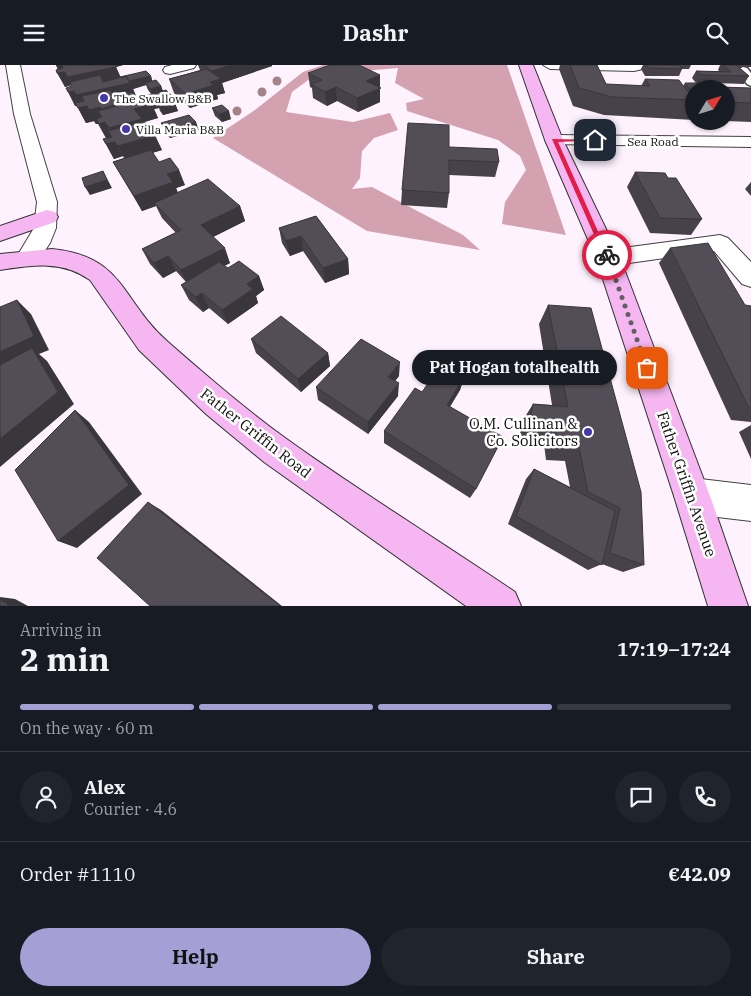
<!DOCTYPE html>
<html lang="en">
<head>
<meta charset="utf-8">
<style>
  body { margin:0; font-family:"IBM Plex Serif",serif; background:#20242c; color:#f1f3f6; height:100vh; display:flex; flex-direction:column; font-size:19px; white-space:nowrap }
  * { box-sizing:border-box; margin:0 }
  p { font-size:16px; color:#9ea1a6 }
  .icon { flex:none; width:28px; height:28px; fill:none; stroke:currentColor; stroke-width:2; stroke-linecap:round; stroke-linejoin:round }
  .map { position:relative; height:541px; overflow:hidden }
  .side { display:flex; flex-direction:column; background:#171b24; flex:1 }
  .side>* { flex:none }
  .needle { width:32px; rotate:52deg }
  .fabs { position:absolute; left:685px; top:15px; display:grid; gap:10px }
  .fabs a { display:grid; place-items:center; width:50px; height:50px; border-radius:50%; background:#171b24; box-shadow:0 1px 4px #0004; font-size:25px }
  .pin { position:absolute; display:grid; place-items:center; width:42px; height:42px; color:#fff; margin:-21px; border-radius:10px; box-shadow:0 2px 8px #0006 }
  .courier { position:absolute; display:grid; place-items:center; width:50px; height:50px; margin:-25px; border:4px solid #e11d48; border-radius:50%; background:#fff; color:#222; box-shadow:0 1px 6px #0007 }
  .bubble { position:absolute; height:35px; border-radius:18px; background:#171b24; box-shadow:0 1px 4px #0004; font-size:16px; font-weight:800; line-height:35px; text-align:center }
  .headline em { font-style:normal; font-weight:800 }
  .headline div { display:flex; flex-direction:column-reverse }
  .headline { display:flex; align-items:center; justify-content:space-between; height:85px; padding:0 20px }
  h1 { font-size:32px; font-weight:800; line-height:38px }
  .bar { display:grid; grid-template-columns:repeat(4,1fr); gap:8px 5px; align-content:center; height:60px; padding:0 20px }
  .bar i { height:6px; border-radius:4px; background:#363941 }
  .bar .current { background:#a49fd5 }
  .bar p { grid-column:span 4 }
  .line { display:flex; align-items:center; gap:12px; padding:0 20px; border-top:1px solid #363941 }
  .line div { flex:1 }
  .round { display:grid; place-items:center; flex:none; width:52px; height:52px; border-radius:26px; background:#20242c }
  .action { display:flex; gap:10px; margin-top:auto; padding:10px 20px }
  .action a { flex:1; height:58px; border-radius:30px; background:#a49fd5; color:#111; font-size:20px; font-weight:800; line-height:58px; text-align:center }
  .action a+a { background:#20242c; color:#f1f3f6 }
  header { display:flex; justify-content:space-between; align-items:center; height:65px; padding:0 20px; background:#171b24; font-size:22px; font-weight:800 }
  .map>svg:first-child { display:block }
  .forest { fill:#d3a1af }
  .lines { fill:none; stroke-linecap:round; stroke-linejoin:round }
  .service-casing { stroke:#424242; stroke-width:3 }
  .minor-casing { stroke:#424242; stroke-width:2 }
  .secondary-casing { stroke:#313131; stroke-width:2 }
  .service { fill:#fff; fill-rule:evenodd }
  .minor { fill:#fff; fill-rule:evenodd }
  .secondary { fill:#f5b6f2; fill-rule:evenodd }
  .tree { fill:#a68289 }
  .wall { fill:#47424a; fill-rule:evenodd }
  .shaded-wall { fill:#39363c }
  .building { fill:#524d56; stroke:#39363c }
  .route { fill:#e11d48 }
  .done { stroke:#625e62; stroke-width:5; stroke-dasharray:0 9 }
  .poi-dot { fill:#4538ad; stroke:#fff; stroke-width:2 }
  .labels { text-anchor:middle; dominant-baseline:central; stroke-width:5; stroke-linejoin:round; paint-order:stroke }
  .far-poi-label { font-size:12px; fill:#0f0f0f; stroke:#fff; text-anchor:start }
  .far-street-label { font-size:12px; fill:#0f0f0f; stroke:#fff }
  .poi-label { font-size:15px; fill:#0f0f0f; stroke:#fff; text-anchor:end }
  .street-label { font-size:15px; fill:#0f0f0f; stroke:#fff }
</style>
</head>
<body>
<header><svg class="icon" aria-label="menu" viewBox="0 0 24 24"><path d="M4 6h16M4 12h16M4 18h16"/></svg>Dashr<svg class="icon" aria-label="search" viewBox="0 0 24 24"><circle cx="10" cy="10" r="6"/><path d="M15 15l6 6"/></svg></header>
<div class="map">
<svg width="751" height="541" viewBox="0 0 751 541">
  <rect width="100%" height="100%" fill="#fdf2fd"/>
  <path class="forest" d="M323,0H507L566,170L502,159L505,137L526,105L520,91L498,75L407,46L406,38L424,34L395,18L398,3L315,10L292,27L286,47L353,57L390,48L398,65L374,73L362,86L360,113L352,124L372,122L463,170L480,185L367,166L213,73L255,45L303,7Z"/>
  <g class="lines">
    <g class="service-casing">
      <path id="service" d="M743,2L747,3L751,8V21L747,19L737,5Z"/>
    </g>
    <g class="minor-casing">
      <path id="minor" d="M6,0H20L30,49L57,137L56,163L50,178L36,199L28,201L20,199L16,193L34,163L37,137L14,49Z
        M172,0H196L194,3L170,9L165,8L163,5L165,2Z
        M543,0H649L647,3L634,6L550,4Z
        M554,70L751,72V82L548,79L545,75L548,71Z
        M720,170L728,173L751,197V222L742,219L714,186L608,201L600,199L596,193L600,187L608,185Z
        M692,413L751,420V456L692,449L680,443L674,431L680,419Z"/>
    </g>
    <g class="secondary-casing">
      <path id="secondary" d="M519,0H533L563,75L620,193L710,431L748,541H708L674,431L596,193L545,75Z
        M47,145L55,147L58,152L55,157L0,176V161Z
        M52,184C125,191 121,236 168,277C207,311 246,345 288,375C362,428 440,476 515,527L521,541H466L264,397L206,349L139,285L90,215C62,195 32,200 0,205V189Z"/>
    </g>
    <use href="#service" class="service"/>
    <use href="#minor" class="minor"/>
    <use href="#secondary" class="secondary"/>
  </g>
  <g class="tree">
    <circle cx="277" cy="16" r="4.5"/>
    <circle cx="262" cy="27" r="4.5"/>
    <circle cx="237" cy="46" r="4.5"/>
  </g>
  <path class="wall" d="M56,0H123L116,2L120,12L151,11L152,16L161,21L163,26L172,31L178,46L163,50L160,46L159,43L154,44L158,53L145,57L162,85L152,88L159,97L185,120L176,123L178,128L240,141L245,156L213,172L230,198L224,201L228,203L259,211L264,225L256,231L258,238L228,259L209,243L203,247L189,235L181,220L186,217L176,206L163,213L150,199L142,184L176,168L162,153L156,141L142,146L113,97L124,93L123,91L114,94L103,74L106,73L98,59H96L94,56L86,58L77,41H75L72,21V20L65,22ZM146,20L148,25L151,29L138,33L139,35L138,36L136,32V31L133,24Z
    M198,0H272V1L222,18L225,28L217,30L218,34L190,43L174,28L169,14L200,5Z
    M560,0H597L606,19L641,21L645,14L683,21L685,18H696L692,13L696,6H719L718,5L720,0H710H751V2H738L749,11L744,19L714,18L717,22L751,23V57L726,56V24H694V55L604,50L573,41L559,4Z
    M643,0H691L689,4H682L679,11H645L641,4Z
    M308,8L380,10V37L358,47L337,36L327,41L313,33L312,23L310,22Z
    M212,43L231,54L222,57L215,51Z
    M161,58L199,65L170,73L165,66Z
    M449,82L499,97L495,112L449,110V128L447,143L401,140L402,125Z
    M635,107L668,113L702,154L691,170L650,168L627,122Z
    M751,117V131L745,124Z
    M316,151L348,194L349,209L325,218L303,186L290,191L282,178L279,163Z
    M670,183L745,240L751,241V357L731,355L659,198Z
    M548,240L644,500L623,507L602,499L588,505L508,459L526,414L534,404L570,422L565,396L546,395L544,379L518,377L523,355L533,339L552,340L539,259Z
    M251,274L328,288L330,301L301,327L256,288Z
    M399,311L395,316L398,331L368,369L318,335L316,322Z
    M464,312L460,325L450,342L476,424L470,433L384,378V366L422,327Z
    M751,360V394L739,367Z"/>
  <path class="shaded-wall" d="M56,0H123L116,2L122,15L72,20L65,22L57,8H60Z
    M231,0H272V1L222,18L225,28L217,30L218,34L190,43L186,29L210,17L215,16L212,6Z
    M380,10V37L358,47L357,33L366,16Z
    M151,11L153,19L145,18L146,20L133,24L136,31L88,43L100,42L107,56L98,46L104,57L96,59L94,56L86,58L78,43L82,40L75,41L68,27L124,18Z
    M161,21L164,29L153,31L150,24Z
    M336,22L337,36L327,41L325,27Z
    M172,31L178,46L163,50L160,42L157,39L159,43L154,44L158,53L143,57L117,77L101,44L137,34L141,42L144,39Z
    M229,46L231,54L222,57L219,49Z
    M105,57L113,71L108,66L111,72L106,73L99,59Z
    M196,57L199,65L170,73L167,65Z
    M155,70L162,85L126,96L118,81Z
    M115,77L123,91L114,94L106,79Z
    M179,105L185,120L176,123L180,133L154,138L156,141L142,146L134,131L167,109Z
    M103,106L112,123L90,130L85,122Z
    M240,141L245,156L207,175L201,160Z
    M301,171L303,186L290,191L286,176Z
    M225,183L230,198L188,220L181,205Z
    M168,191L176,206L163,213L154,198Z
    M348,194L349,209L325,218L323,203Z
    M259,211L264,225L256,231L258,238L228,259L222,245L247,219Z
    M202,228L209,243L203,247L196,232Z
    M17,235L31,249L49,285L39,289L47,296L74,339L0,402V287Z
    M328,288L330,301L301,327L298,314Z
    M400,297L399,311L388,325V312Z
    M464,312L460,325L443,352L447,340Z
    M399,318L398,331L368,369V357Z
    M75,345L89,357L142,429L77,483L58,476Z
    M148,437L161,445L282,541H280Z
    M0,532L15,534L28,541H10L0,535Z"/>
  <path class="building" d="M62,0H115L116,2L67,12L65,7L57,8L56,5L63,3Z
    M204,0H231L212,6Z
    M330,0H359L380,10L366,16L381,23L357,33L336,22L325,27L311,19L322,15L308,8Z
    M570,0H597L606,19L650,21L645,14L679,15L687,26H691L685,18H699L705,24H694V35L612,32L579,23Z
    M646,0H679L682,4L649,3Z
    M724,0H736L749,11L701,10L696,6L731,7Z
    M207,4L221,14L210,17L214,20L186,29L169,14Z
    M146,6L151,11L129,16L126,11L121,13L120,12Z
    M100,10L103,17L126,11L130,18L76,30L74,26L68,27L66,23L72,21L70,17Z
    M156,15L161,21L150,24L145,18Z
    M698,15H712L717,22L751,23V38L726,37V24H706Z
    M110,25L114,31L132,27L137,34L101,44L100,42L89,45L87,41L78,43L75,38L84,36L82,31Z
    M166,25L172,31L151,37L147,33L140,35L138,33Z
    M147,33L152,39L134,44L142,54L109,63L105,57L99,59L96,54L102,52L98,46Z
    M172,35L175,38L160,42L157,39Z
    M222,40L229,46L219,49L212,43Z
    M189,50L196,57L167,65L161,58Z
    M144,56L155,70L118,81L115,77L106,79L103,74L112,72L108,66Z
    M408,58L449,60V82L497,84L499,97L449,95V128L402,125Z
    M151,85L159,97L170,93L179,105L167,109L173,117L134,131L113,97Z
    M103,106L107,115L85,122L82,113Z
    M635,107L665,108L668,113H676L702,154L660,153Z
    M208,114L240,141L201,160L225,183L181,205L168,191L154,198L142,184L181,165L154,138Z
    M316,151L348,194L323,203L301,171L286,176L279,163Z
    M708,178L745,240L751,241V343H749L670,183Z
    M239,196L259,211L247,219L253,224L222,245L202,228L196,232L181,220L219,197L228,203Z
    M17,235L34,271L0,287V242Z
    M548,240L591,243L641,427L644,500L610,488L620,443L588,427L579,382L558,381L555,364L528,362L533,339L568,342Z
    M281,251L328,288L298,314L251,274Z
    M361,274L400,297L388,312L399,318L368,357L316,322Z
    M32,283L58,327L0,374V300Z
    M441,300L464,312L447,340L503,372L476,424L384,366L415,323L422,327Z
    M75,345L129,420L58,476L15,405Z
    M534,404L615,446L602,500L516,451Z
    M148,437L280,541H150L97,493Z
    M0,535L10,541H0Z"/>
  <path class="route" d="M552,74L597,75L558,77L609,191L603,190Z"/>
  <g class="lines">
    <path class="done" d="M607,190L647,303"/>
  </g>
  <g class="poi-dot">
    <circle cx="104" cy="33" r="5"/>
    <circle cx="126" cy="64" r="5"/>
    <circle cx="588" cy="367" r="5"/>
  </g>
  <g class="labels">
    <g class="far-poi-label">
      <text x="114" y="33">The Swallow B&amp;B</text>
      <text x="136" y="64">Villa Maria B&amp;B</text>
    </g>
    <g class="far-street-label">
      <text x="653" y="76">Sea Road</text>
    </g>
    <g class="poi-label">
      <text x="578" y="358">O.M. Cullinan &amp;<tspan x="578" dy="17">Co. Solicitors</tspan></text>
    </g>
    <g class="street-label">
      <text transform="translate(256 368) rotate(38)">Father Griffin Road</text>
      <text transform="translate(687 419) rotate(71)">Father Griffin Avenue</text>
    </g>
  </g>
</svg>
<div class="fabs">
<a><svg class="needle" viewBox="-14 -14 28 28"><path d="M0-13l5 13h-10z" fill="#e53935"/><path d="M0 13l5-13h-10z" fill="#9ea1a6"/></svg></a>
</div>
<div class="pin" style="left:647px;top:303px;background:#ea580c"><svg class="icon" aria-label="bag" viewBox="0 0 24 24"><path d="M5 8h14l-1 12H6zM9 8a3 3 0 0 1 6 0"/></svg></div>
<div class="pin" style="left:595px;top:75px;background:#1f2937"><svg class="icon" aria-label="home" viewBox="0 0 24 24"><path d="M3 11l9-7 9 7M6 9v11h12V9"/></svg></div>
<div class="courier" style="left:607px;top:190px"><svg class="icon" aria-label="bike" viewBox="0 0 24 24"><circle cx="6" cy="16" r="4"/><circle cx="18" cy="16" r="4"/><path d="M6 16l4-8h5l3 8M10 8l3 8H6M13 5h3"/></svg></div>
<div class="bubble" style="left:412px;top:285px;width:205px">Pat Hogan totalhealth</div>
</div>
<section class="side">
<div class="headline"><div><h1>2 min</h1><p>Arriving in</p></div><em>17:19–17:24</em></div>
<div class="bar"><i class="current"></i><i class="current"></i><i class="current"></i><i></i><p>On the way · 60 m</p></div>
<div class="line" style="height:90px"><a class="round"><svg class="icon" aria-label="person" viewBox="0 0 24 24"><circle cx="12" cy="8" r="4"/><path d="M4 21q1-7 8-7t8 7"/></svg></a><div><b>Alex</b><p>Courier · 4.6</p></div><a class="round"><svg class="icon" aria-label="chat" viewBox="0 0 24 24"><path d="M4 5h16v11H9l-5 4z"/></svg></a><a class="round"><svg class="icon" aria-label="phone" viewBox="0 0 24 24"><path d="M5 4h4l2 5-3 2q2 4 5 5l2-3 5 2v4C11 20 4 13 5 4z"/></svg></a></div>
<div class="line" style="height:65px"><div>Order #1110</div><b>€42.09</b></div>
<div class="action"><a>Help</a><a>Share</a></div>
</section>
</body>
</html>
